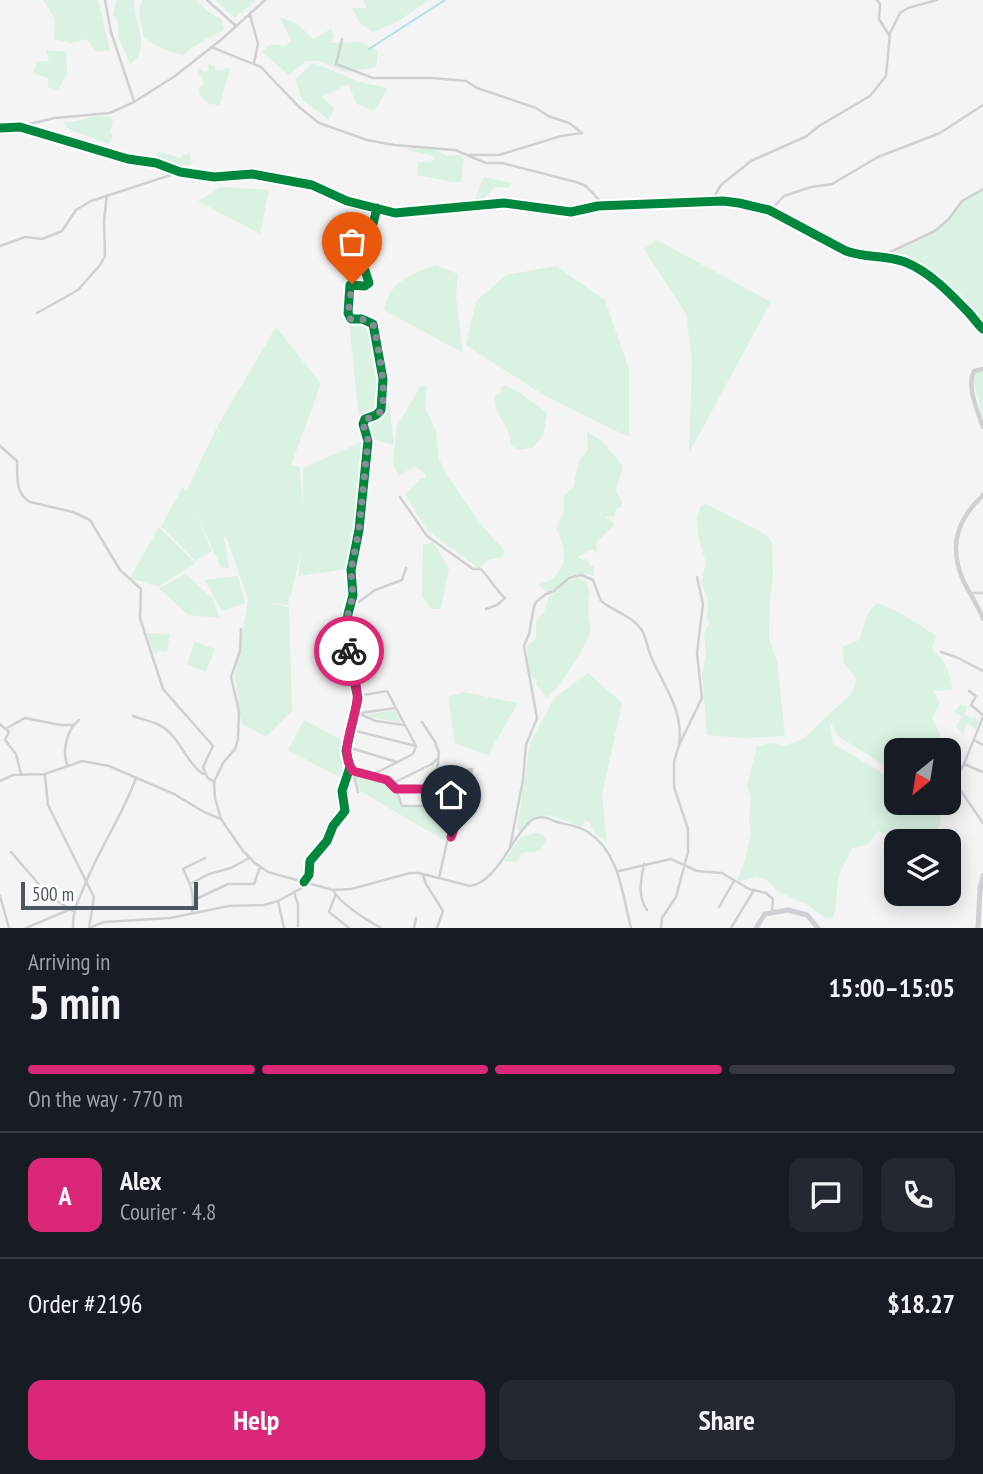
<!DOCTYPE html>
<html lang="en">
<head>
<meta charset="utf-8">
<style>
  body { margin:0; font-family:"PT Sans Narrow",sans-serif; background:#242831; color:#f1f3f6; height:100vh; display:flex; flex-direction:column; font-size:26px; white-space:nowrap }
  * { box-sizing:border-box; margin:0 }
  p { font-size:23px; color:#9ea1a6 }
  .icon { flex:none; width:38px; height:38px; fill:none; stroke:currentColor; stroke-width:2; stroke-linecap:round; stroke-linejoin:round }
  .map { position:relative; height:928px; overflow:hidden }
  .panel { display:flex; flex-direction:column; background:#171b24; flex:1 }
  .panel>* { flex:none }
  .needle { width:46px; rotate:210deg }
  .buttons { position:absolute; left:884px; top:738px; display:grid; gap:14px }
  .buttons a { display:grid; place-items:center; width:77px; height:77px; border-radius:14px; background:#171b24; box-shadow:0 4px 18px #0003; font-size:35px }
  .scale { position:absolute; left:21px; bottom:18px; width:177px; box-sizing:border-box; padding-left:7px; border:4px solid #4a5661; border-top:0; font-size:19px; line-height:24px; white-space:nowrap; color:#4a5661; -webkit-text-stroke:5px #fff; paint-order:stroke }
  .pin { position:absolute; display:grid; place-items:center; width:60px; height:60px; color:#fff; margin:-72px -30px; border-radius:50% 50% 50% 0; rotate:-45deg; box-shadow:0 0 7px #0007 }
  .pin .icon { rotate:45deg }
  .courier { position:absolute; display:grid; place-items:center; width:70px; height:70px; margin:-35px; border:5px solid #db2777; border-radius:50%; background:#fff; color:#222; box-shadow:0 2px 9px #0007 }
  .head em { font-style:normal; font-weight:600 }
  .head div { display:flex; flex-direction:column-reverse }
  .head { display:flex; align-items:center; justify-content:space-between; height:119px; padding:0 28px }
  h1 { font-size:46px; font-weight:600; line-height:52px }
  .bar { display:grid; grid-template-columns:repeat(4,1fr); gap:10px 7px; align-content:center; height:84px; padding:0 28px }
  .bar i { height:9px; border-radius:5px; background:#363941 }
  .bar .selected { background:#db2777 }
  .bar p { grid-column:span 4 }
  .line { display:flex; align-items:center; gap:18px; padding:0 28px; border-top:2px solid #363941 }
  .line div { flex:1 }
  .round { display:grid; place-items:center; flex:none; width:74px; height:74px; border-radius:14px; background:#242831 }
  .button { display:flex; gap:14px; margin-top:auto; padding:14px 28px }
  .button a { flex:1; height:80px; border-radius:14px; background:#db2777; color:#fff; font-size:28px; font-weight:600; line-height:80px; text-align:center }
  .button a+a { background:#242831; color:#f1f3f6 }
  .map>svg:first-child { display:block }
  .green { fill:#d9f2e3 }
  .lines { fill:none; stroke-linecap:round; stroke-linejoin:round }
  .stream { stroke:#aee2f0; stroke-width:2 }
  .minor { stroke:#ced0d2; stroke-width:2.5 }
  .tertiary { stroke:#ced0d2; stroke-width:4.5 }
  .secondary { stroke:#ced0d4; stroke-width:5 }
  .cycleway-casing { stroke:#fff; stroke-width:13 }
  .cycleway { stroke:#00873e; stroke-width:9 }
  .done { stroke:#868d94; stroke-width:7; stroke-dasharray:0 12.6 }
  .route { stroke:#db2777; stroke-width:9 }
</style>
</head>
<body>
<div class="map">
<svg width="983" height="928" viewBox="0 0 983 928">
  <rect width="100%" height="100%" fill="#f4f4f4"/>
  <path class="green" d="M43,0H98L110,50L97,52L86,39L71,43L54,39L55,19Z
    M116,0H134C133,22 153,49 130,64L118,36V22L113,15Z
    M142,0H198L206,10L222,20L224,30C209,37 195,45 183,55L165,50L144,38L139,13Z
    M215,0H256L235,18Z
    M364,0H429L397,22L373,32L359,22L352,8H366Z
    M280,17L299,25L313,39L331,29L334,36L331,43L361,42L378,51L376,67L347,72L319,61H306L289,75L262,52L270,44L285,46L291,41Z
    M46,50L66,52L67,74L58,90L48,87V78L33,73L37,62L49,61Z
    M313,63L363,83L385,87L387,90L374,111L357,104L348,84L322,97L334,108L329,120L302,100L295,79Z
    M209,64L215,66V70L223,71L226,67L230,69L220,105L209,104L200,96L199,88L204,85L199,74V69L204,72L208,71Z
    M98,116L111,117L113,122L110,132L113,136L109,144L70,130L63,122C76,123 85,117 98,116Z
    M410,148L438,150L446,156L459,155L464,159L461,182H453L417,175L418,162H430L435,159L434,156L407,150Z
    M159,151L180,158L189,152L192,163L186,166L153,161Z
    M484,177L512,183L508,188L495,187L482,201L473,203Z
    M221,187L269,190L260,234L198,201Z
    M983,190V325L928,271L908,261L889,255L929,236L945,225L963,202Z
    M657,240L771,302L689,453L692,361L686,314L644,249Z
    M435,265L458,274L456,297L463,353L384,310C390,280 409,276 435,265Z
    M556,266L605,300L629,369V437L545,396L466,345L476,301L506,275Z
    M349,323L379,324L394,445L361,436Z
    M276,327L321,384L291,465L300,467L303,504V468L366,440L348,569L298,576L301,553L288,605L269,603L289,607L292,711L266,737L241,723L235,676L248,599L227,539L224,538L229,568L221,567L193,507L212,551L195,561L161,526L183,487L186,492L216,429L222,435L217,427Z
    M975,372H983V418L973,379Z
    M424,385H427L425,407L436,431L439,459L448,477L483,527L504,550L503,557L487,560L479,569L427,530L405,495L420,479L426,478L424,473L415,466L399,476L393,463L397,426L420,387Z
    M503,385L517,391L547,413L543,436L532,448L519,450L511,446C510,442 510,438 509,434C504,420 494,413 495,396L501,393L500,388Z
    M587,431L602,441L623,466L616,491L622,502L621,507L616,509L615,516L605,517L615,524L596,543L597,553L593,550L587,551L578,557L583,560L587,559L589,565L594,567V576C582,574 572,572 562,582L579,578L586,582L590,594C587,602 588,620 591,628C588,645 560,686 547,698L536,685L537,679L533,678L529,673L527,646L536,639V621L544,612L549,596L558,591L561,585L548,592L538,585C543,582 548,582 554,577C569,565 565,544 556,529L564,511V495L573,488L579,461L588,450Z
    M706,504L761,532L769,538L772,543L773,575L770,598L769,637L777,662L785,736L744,738L707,735L702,673L706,654L704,633L710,623L706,617L708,609L707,597L701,582L706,563L699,540L698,530L697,518L701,506Z
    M159,527L195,563L158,587L130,578Z
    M433,542L449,568L441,609H431L422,596L423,545Z
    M186,574L212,598L220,618L188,615L159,588Z
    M238,576L245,603L222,611L205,580Z
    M877,603L901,613L936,636L932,649C946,662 950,672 953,690L934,691L940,703L932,718L940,734L942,751H896V785L894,783L893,771L838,736L829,720L833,744L879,771L885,776L890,790L896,795V803H941L940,825L930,839L905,842L878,831L867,845L852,848C849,857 843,864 840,873C835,888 838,903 833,918L826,919L811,907L776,890L769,881L756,877L737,882L746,856L751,834L749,819L751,797L747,785L757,746L772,743L783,746L803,739L851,694L857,680L844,663L842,647L859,640L868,613Z
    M147,633L170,634L167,652L159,651L154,654Z
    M195,642L215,649L206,672L187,664Z
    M588,673L622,703L602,795L607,843L596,834L588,821L584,820L583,826H578C552,815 540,806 521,833L517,829L530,743L555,697Z
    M463,692L518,703L488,755L455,743L448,697Z
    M961,704L967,707L965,714L972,718L974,716L979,721L976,730L968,723L963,733L956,727L962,717L954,712Z
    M395,710L401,723L364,715Z
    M304,720L344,741L341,778L288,750Z
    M355,775L389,782L402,807L449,808L448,816L454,825L445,841L360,791Z
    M536,833L543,835L546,840C540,856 535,850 521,853L519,860L515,862L504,861L521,837Z"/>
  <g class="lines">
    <path class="stream" d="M369,49L445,0"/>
    <path class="minor" d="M105,0L111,32L134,101
      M207,0L235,25
      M877,0L880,4L879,19L889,35
      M250,15L258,44L254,63
      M342,39L336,64L373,78H432L466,81L477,88L536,108L548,116L569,123L582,133L561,136L499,155H470
      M211,47L261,67L299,107L319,123L367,140L394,145L455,150L486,163H502L576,182L586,186L605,206
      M20,126L55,118L110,113L134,102L175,76L222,39L265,0
      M711,202L721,185L751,161L807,136L819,126L870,96L886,76L890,33L900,13L908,8L937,0
      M770,211L784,196L811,187L832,184L878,157L940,133L983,105
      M0,246L25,237L42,239L62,231L76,210L91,201L180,172
      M882,256L935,231L949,219L962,201L983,189
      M37,313L78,290L100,265L105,256L104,220L107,195
      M0,446L17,461C18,476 14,492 30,502L73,512L90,520L120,570L141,589L140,618L163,689L213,746L203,767L207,777L214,782
      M400,497L427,536L473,569H481C490,579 495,589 505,598L497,605L486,609
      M970,593H983
      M352,600L359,602L375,590L402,580L406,568
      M241,629L240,651L231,677L239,712L238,739L235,749L223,763L214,782L215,798L221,819L243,851L255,863L268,872L333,890L351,889L410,873H419L470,886C498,882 512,835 532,820C540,814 549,819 557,822C568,825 579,826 588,832C620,853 622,894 631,928
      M941,652L956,657L983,671
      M969,691L976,696L971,705L983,715
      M358,696L387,691L416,746L413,754L372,775
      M355,712L376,721L404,725
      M361,713L396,708
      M133,716C141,719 151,721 159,725C179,734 185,762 203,774
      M983,717L964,764L983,772
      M422,722L435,742L439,753L436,780L455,812L456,822
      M0,724L9,732L5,740L16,754L21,774
      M7,728L25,718L60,725H73
      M352,730L416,746
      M974,740L983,745
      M347,747L397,762
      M964,764L954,781L983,823
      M68,766C61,752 67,729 79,720
      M351,769C376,784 390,767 402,806H450L468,770L472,769L461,814L447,842L439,878
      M353,772L358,792
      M45,775L48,805L94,897L89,928
      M0,781L13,775L45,774L82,761L109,766L174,794L204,812L221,819
      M391,784L432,764L437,759
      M397,789H439
      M422,790L436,781
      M510,847L523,780L526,745L537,718L524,646L529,634L534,607L536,602L546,594L554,591L569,578L581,575L593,580L601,601C613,611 632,616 641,629C646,636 647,646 650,654C663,686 684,709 679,745
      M11,852L49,896L73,911
      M644,864C641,880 637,896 647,910
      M619,871L671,859L697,871L722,873L749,889L766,893L773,899L772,911
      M423,875L426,884L443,911L437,928
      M304,882L309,875L310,861L327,841L333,826L345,811L342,791L350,767L346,751L358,698L350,663L346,633L348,614L353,595L351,570L359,530L368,441L363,424L365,419L376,415L381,410L383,379L373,324L362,319H351L348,313L350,285L365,286L369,283L363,264L376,209
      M192,883L209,874L231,868L249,858
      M333,890C339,903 368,921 381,928
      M294,892L298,905V926
      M0,896L9,928
      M335,896L329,912L349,928
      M194,900L228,884H254L260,867
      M278,901L284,928
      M719,907L734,881
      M192,913C195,895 191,885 183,869L205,858
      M26,928L71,909
      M73,928C72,910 80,898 86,882C101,846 123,814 136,778
      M89,928L104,922L170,918L229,906L264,905L278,901L309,884
      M414,928L416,918
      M661,928L662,918L676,897L688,852V829L674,787V762L679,745L702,698L697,653L703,604L697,577
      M731,928L754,890"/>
    <path class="tertiary" d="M0,128L20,127L128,159L156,163L180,172L214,177L252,174L312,185L347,201L395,213L504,203L571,212L598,206L723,201L739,203L769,210L846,251C865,258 886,255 905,262C928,271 948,291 965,309C972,315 976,323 983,329
      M983,369L974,371C966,386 978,412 983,427
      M983,495C958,519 948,545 963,580C969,593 978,605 983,619
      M980,888L983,875"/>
    <path class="secondary" d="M756,928L765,914L788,910L807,915L818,928
      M978,928L980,888H983"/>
    <g class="cycleway-casing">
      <path id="cycleway" d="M0,128L20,127L128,159L156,163L180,172L214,177L252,174L312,185L347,201L395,213L504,203L571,212L598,206L723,201L739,203L769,210L846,251C865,258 886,255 905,262C928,271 948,291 965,309C972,315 976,323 983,329
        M304,882L309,875L310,861L327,841L333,826L345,811L342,791L350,767L346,751L358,698L350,663L346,633L348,614L353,595L351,570L359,530L368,441L363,424L365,419L376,415L381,410L383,379L373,324L362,319H351L348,313L350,285L365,286L369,283L363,264L377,208"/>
    </g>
    <use href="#cycleway" class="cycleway"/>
  </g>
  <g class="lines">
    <path class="done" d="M349,651L346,639L348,614L353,596L351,570L359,530L368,440L363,424L365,419C370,418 377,416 380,412C389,398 377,340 373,324L362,319H351L348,316L352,284"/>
    <path class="route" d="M349,651C351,665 359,688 357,700C355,724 338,751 353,771L387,780L396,789H439C451,808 461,814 451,837"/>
  </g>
</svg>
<div class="buttons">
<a><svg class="needle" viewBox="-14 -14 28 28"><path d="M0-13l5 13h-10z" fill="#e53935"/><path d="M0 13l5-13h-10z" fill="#9ea1a6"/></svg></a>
<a><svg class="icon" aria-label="layers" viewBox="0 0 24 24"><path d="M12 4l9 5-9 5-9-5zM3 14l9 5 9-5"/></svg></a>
</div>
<div class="scale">500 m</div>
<div class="pin" style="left:352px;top:284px;background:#ea580c"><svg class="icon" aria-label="bag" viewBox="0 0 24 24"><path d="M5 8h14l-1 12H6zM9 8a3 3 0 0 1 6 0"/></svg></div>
<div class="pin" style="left:451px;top:837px;background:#1f2937"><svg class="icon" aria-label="home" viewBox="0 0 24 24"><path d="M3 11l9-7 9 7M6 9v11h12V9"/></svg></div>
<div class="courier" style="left:349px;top:651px"><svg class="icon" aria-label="bike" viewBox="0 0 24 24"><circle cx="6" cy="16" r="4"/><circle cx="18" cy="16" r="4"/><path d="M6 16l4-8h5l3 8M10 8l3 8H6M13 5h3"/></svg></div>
</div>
<section class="panel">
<div class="head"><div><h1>5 min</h1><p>Arriving in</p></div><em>15:00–15:05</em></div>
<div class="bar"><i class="selected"></i><i class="selected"></i><i class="selected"></i><i></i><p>On the way · 770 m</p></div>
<div class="line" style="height:126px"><b class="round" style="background:#db2777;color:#fff">A</b><div><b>Alex</b><p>Courier · 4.8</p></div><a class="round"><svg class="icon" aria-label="chat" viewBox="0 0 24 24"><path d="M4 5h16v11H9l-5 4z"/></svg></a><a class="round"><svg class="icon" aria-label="phone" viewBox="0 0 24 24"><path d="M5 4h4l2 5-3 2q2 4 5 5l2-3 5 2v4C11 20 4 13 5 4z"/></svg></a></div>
<div class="line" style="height:91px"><div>Order #2196</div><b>$18.27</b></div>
<div class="button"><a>Help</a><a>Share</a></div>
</section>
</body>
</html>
